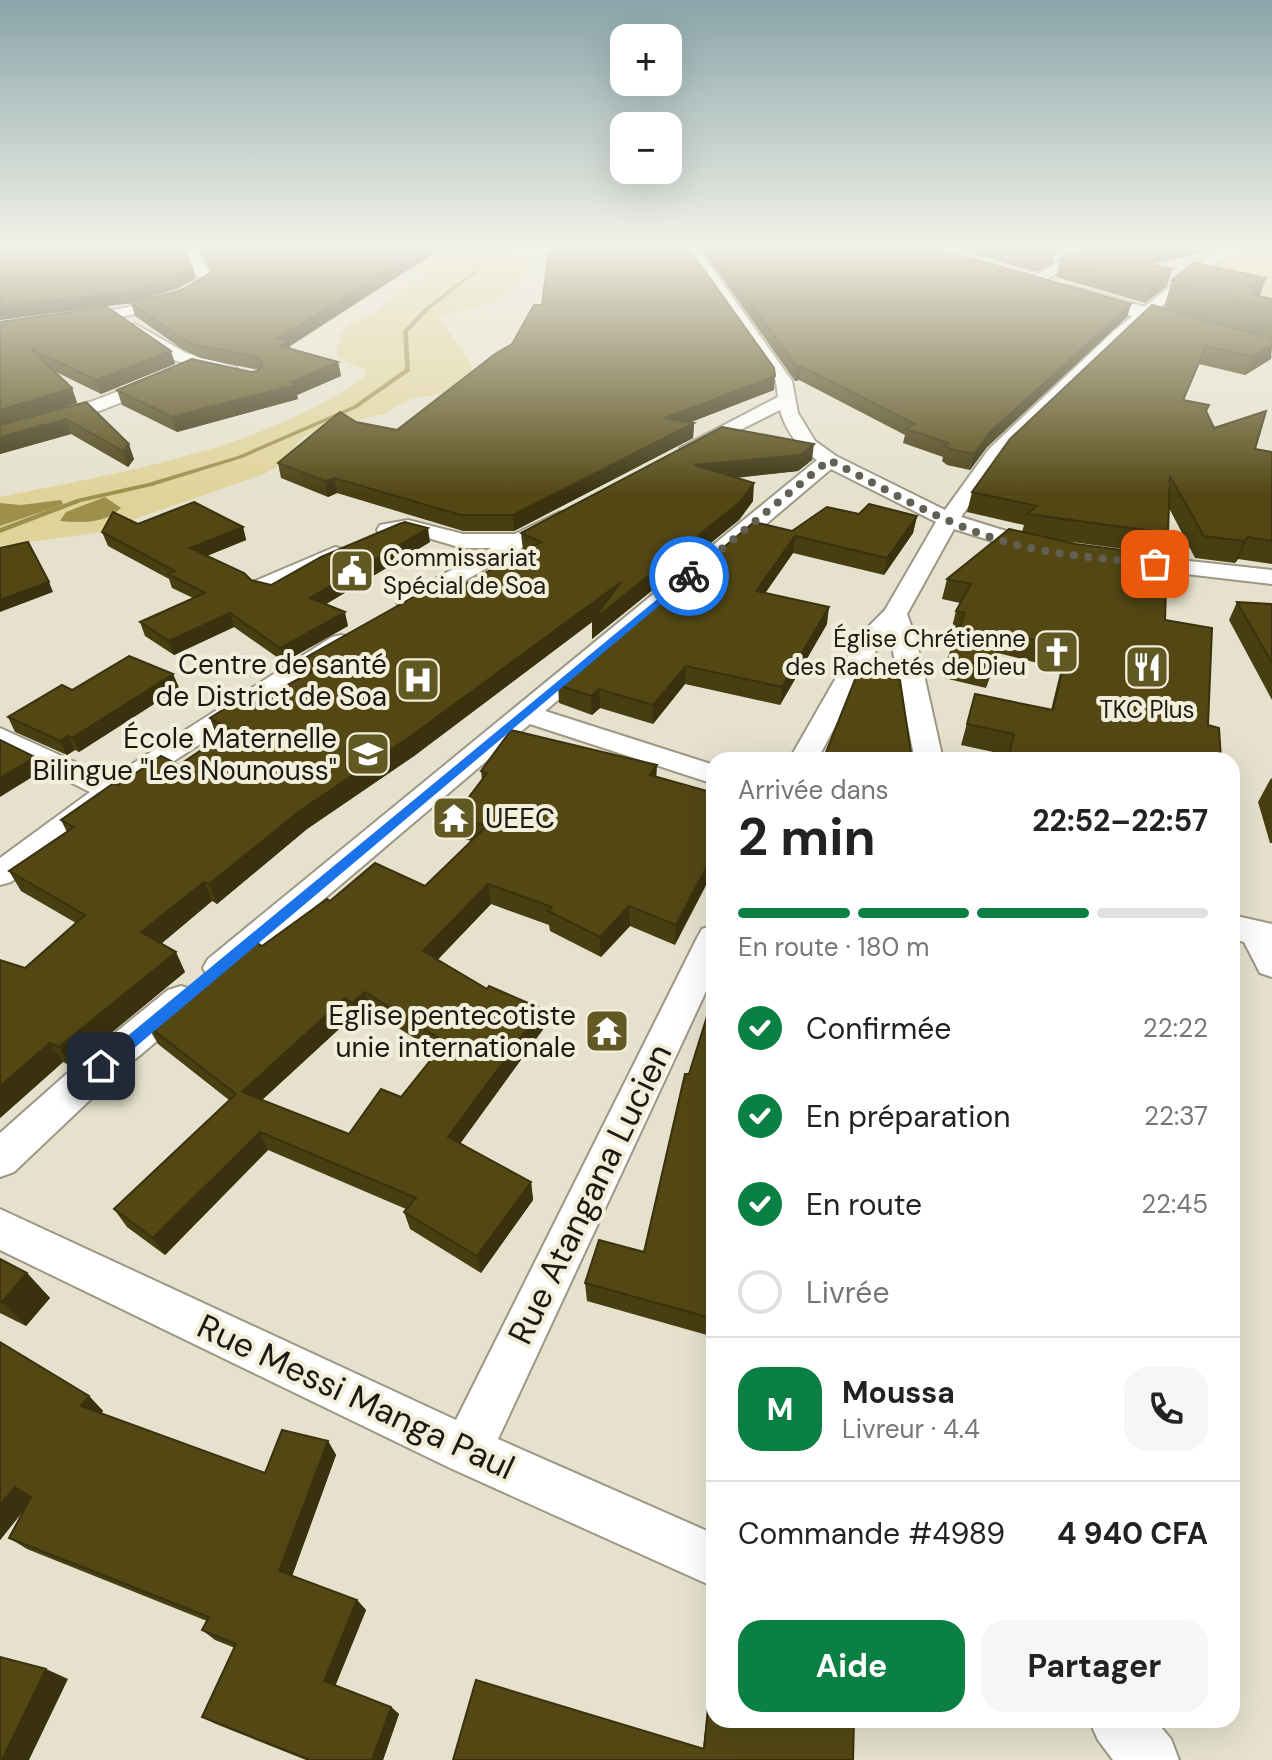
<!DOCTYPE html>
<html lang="fr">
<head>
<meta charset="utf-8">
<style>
  body { margin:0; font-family:"DM Sans",sans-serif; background:#f6f6f6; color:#222; height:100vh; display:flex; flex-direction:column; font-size:30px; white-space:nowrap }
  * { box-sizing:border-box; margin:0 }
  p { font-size:26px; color:#767676 }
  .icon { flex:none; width:44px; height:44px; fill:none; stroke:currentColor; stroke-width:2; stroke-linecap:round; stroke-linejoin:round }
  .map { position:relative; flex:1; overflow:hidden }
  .side { position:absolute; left:706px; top:752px; width:534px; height:976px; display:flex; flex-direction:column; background:#fff; border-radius:24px; box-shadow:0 8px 32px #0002 }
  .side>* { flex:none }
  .tools { position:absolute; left:610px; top:24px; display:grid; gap:16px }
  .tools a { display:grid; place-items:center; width:72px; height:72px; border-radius:16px; background:#fff; box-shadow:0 8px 32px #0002; font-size:40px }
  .pin { position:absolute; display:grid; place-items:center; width:68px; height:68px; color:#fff; margin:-34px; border-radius:16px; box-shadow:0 4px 12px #0006 }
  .courier { position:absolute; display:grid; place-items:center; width:80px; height:80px; margin:-40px; border:6px solid #1a73e8; border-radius:50%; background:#fff; color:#222; box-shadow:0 2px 10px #0007 }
  .summary em { font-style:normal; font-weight:700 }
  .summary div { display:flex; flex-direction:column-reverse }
  .summary { display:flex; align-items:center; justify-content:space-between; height:136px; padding:0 32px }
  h1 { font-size:52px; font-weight:700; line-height:60px }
  .bar { display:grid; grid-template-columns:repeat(4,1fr); gap:12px 8px; align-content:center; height:96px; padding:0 32px }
  .bar i { height:10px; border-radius:6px; background:#e0e0e0 }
  .bar .selected { background:#0b8043 }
  .bar p { grid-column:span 4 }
  .line { display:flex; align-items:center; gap:20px; padding:0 32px; border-top:2px solid #e0e0e0 }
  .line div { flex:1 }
  .round { display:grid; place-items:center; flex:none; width:84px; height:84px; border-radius:24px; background:#f6f6f6 }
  ol { padding:0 32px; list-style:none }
  li { display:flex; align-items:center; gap:24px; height:88px }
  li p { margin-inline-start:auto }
  li .icon { padding:8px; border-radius:50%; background:#0b8043; color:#fff; stroke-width:4 }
  li:last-child { color:#767676 }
  li i { width:44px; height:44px; border:4px solid #e0e0e0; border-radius:50% }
  .action { display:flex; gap:16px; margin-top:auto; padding:16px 32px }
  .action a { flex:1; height:92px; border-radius:24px; background:#0b8043; color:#fff; font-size:32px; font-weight:700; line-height:92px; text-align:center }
  .action a+a { background:#f6f6f6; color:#222 }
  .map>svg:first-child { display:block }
  .green { fill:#dfd39a }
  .water { fill:#9d8f4c }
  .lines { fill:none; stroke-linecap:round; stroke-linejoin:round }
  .stream { fill:#9d8f4c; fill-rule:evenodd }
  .street-casing { stroke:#9c9885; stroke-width:4 }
  .secondary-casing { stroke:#9c9885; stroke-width:4 }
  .street { fill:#fff; fill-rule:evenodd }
  .secondary { fill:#fff; fill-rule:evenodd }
  .wall { fill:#473e11; fill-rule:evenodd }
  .shaded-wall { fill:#3a320e }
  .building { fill:#534814; stroke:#3a320e; stroke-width:2; fill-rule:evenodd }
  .route { fill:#1a73e8 }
  .done { stroke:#626054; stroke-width:8; stroke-dasharray:0 14.4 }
  .labels { text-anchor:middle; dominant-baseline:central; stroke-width:8; stroke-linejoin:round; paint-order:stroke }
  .far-poi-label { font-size:24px; fill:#1c1a13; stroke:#f2eeda; text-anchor:start }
  .poi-label { font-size:28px; fill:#1c1a13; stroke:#f2eeda; text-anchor:end }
  .near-street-label { font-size:34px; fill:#1c1a13; stroke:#f2eeda }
</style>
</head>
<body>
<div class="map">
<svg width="1272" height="1760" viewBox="0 0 1272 1760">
  <rect width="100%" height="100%" fill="#e5e1cd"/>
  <path class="green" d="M433,248C464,248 507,241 529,265C527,279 505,288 496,301L450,314L441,319L472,365L470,388L411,399L383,414L317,430L302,438L280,465L264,474L95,533L0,546V497C126,471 259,451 366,376L364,369L340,359L336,352L342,331L348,325L380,310L391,298L425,277L421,272L396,267Z
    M1236,248H1272V305L1186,287L1214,256Z"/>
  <path class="water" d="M105,497L121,508C104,524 82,523 60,521L66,512Z
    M61,500L63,504L56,507L0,526V503L21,505Z"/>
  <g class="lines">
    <path class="stream" d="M473,271L477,272L429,310L408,332L410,371L357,408L242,458L152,486L81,502L0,533V528L77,499L148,483L238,456L353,406L405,369L403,331L425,308Z"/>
    <g class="street-casing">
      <path id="street" d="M183,248H196L214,281C180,318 51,326 0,333V323C56,316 155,313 199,280Z
        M678,248H692L706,260L792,381L798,413L815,441L836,456L945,510L989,449L1115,330L1209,256L1231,248H1250L1219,262L1190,282L1125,336L1003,457L961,517L1048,544L1051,549L1040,556L954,529L907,614L916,639L943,760H915L889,632L883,638L817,760H789L861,634L885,610L936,522L831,469L545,711L714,765V784L530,724L232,977L220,981L208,977L203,968L208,959L817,460C798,447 786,432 780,410L696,452H682L680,448L778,397L776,381L696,266Z
        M1069,257L1081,260L1037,284L1025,281Z
        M135,324L186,353L236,367L238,371L230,376L174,360L130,332V326Z
        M159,376L167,381L165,385L102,410L0,439V427L90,402Z
        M560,512L571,518L567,522L417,608H401L397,603L401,598L491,548H462L408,532L388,536L380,535L377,530L380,525L408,520L463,534H515Z
        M335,547L343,549L346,554L343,559L271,591H255L251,586L255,581Z
        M1125,554L1272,570V584L1117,566L1114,561Z
        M341,635L350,637L353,642L350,647L177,759L11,882L0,885V858L90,792L0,747V728L110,778L332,637Z
        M1232,915L1272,924V977L1260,973L1244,942L1232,939Z
        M714,925V974L498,1439L714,1534V1587L450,1468L0,1250V1209L456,1420L697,938L702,929Z
        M181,986L194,990L199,1000L194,1010L114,1077L14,1172L0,1177V1133L88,1055L168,990Z
        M1089,1720H1155L1171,1739L1179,1760H1113L1098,1740Z"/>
    </g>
    <g class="secondary-casing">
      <path id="secondary" d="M1070,286L1272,342V356L1063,296L1060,292Z"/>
    </g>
    <use href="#street" class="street"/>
    <use href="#secondary" class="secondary"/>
  </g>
  <path class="wall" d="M0,248L192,267L195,279L179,288L137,301L182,290L211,272L199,248H442L290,346L291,349L338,362L341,376L297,395L298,399L177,432L122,405L117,390L259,370L200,358L182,349L135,316L131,303L0,320Z
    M536,248H686L774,390L691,422L694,423L693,438L514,531H463L337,493L328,497L281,478L278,463L356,422L397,430L512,344L542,305L549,249Z
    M697,248H935L1131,304L1127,317L987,447L970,470L947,465L942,461L943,457L903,443L905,435L799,380L795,381L708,258Z
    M954,248H1046L1053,263L1036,272Z
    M1085,248H1218L1151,264L1167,286L1145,303L1056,277L1060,260Z
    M1266,278L1259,296L1272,299V339L1164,308L1172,280Z
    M1152,305L1272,339L1271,359L1245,375L1199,364L1184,400L1209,405L1206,412L1214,428L1255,449L1272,452V564L1238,559L1235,563L1195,558L1169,508L1168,533L1160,554L1057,540L1165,620L1221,760H1006L1007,755L961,745L975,694L1051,710L1061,669L998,653L986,688L944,678L949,657L958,633L951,631L956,611L960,603L942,599L947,579L1022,532L1024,525L967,512L972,492Z
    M0,322L171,351L175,364L101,394L54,371L72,388L77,403L20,420L86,402L134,459L128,467L71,434L0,454Z
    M722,427L812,460L798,471L736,478L753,501L739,520L592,639V622L414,756L307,829L217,904L212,901L161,944L185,972L71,1066L63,1062L0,1118V960L25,968L76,923L21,891L9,871L67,832L61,820L118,785L179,765L219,738L217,737L210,718L250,705L307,675L303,659L458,588L524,552L523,551L521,533Z
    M859,514L917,516L913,533L884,575L793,553L765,593L827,624L780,705L685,684L653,724L600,708L592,715L559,703L558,685L792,531Z
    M138,524L243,527L246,540L207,556L251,580L271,585L430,542L325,604L348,626L284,662L234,627L174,655L145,636L140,622L193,598L172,588L169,579L108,546L102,532Z
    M1237,602L1272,606V700L1229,620Z
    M173,674L179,688L79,752L75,750L67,755L15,732L8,717L72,690Z
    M481,771L656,777L714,793L675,945L630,926L601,957L550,931L549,925L491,904L437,960L487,989L542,1009L544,1028L460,1143L531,1182L533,1200L481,1273L410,1229L404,1212L406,1209L268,1150L165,1255L127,1227L114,1209L229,1100L158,1044L147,1025L330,901L425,886L471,841L457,837L454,817L482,780ZM371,1011L437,1052L401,1097L349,1134L262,1100L351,1018L358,1022Z
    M1271,778L1272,779V843H1270L1258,802Z
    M714,994V1337L587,1301L585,1283L644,1252L689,1074Z
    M0,1259L27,1273L50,1298L26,1326L0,1313Z
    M0,1342L89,1396L103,1411L101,1413L265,1473L328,1441L336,1455L292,1576L357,1600L366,1610L335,1686L391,1707L399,1714L383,1760H306L216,1724L202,1717L235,1648L215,1640L202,1630L207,1621L27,1549L9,1538L23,1511L0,1540Z
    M714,1650L853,1760L703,1749L712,1658Z"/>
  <path class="shaded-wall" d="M422,248H442L290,346L292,354L283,360L277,339Z
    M1154,248H1218L1111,274L1116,257Z
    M1056,251L1053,263L1036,272L1039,260Z
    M192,267L195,279L179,288L131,303L0,320V306Z
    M1172,269L1167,286L1145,303L1150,285Z
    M1266,278L1257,303L1248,288Z
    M1131,304L1127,317L987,447L970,470L974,454L990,432Z
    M1272,345L1271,359L1245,375L1252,357Z
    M171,351L175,364L101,394L96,380Z
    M338,362L341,376L297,395L298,399L177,432L172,417L290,382Z
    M801,366L799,380L795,381L797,367Z
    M775,376L774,390L665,432V418Z
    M72,388L77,403L0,426V410Z
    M66,419L71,434L0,454V437Z
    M694,423L693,438L514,531L513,515Z
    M129,444L134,459L128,467L123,451Z
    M814,444L812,460L798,471L693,482L694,465Z
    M334,478L337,493L328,497L325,481Z
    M754,483L753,501L739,520L592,639V622L414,756L307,829L217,904L209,884L301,810Z
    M917,516L913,533L884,575L887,558Z
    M243,527L246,540L194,561L190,548Z
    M428,528L430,542L313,612L310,598Z
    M795,536L793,553L755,608L756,591Z
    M1248,537L1238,559L1235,563L1244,541Z
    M49,582L53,592L0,612V600Z
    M829,607L827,624L780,705L782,687Z
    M345,612L348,626L284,662L280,648Z
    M230,613L234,627L174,655L169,641Z
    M1004,633L998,653L986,688L992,667Z
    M686,666L685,684L653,724V705Z
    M173,674L179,688L79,752L72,738Z
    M599,689L600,708L592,715L591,696Z
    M68,736L75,750L67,755L60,741Z
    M35,757L42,771L0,797V778Z
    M657,765L656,784L650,775Z
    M714,853V870L675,945L676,925Z
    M204,882L212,901L151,952L141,932Z
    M488,884L491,904L427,971L423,951Z
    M629,906L630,926L601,957L600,937Z
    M176,952L185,972L71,1066L59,1047Z
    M365,992L371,1011L358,1022L352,1003Z
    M345,998L351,1018L251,1110L242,1092Z
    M542,1009L544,1028L452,1155L448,1137Z
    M50,1043L63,1062L0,1118V1086Z
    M260,1132L268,1150L165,1255L153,1238Z
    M531,1182L533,1200L481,1273L477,1256Z
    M27,1273L50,1298L26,1326L2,1302Z
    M89,1396L103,1411L96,1420L81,1406Z
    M328,1441L336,1455L290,1582L279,1571Z
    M15,1487L33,1499L0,1540V1505Z
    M357,1600L366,1610L334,1689L324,1681Z
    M46,1669L68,1679L29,1760H2Z
    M391,1707L399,1714L383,1760H372Z"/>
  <path class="building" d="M0,248H182L192,267L175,276L127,291L0,306Z
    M202,248H422L277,339L289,340L280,346L338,362L290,382L295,385L172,417L117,390L192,359L251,372L258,371L262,365L258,357L196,345L178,336L131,303L182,290L213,271Z
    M549,248H686L694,256L774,368L775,376L665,418L694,423L513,515H461L334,478L325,481L278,463L340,412L356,422L397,430L495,354L512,344L534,305H542Z
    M710,248H935L1131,304L990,432L974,454L950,449L945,446L948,443L906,429L915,424L801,366L797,367Z
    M998,248H1046L1056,251L1039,260Z
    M1085,248H1154L1116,257L1172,269L1150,285L1060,260Z
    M1194,263L1266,278L1248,288L1257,290L1250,294L1272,299V307L1172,280Z
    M1152,305L1272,339V345L1252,357L1206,346L1183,400L1209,405L1206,411L1214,428L1266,411L1255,449L1272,452V541L1248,537L1244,541L1204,536L1170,476L1168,533L1027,514L1037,506L972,492L1010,439Z
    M107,307L171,351L96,380L31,349L72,388L0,410V322Z
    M86,402L129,444L123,451L66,419L0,437V425Z
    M722,427L814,444L800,455L694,465L754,483L740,502L592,621L621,582L411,736L301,810L209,884L204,882L141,932L176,952L59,1047L50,1043L0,1086V960L25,968L85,915L9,871L74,827L61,820L114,783L118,785L161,756L179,765L231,730L210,718L240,699L250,705L319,668L303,659L442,581L458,588L541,542L521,533Z
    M194,502L243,527L190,548L244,573L251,580L271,585L321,557L399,524L405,522L428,528L310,598L345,612L280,648L230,613L169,641L140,622L205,593L168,574L175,571L102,532L113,512L138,524Z
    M869,504L917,516L887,558L795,536L756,591L829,607L782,687L686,666L653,705L599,689L591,696L558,685L754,522L792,531L827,507L859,514Z
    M1009,529L1076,544L1167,556L1165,620L1212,628L1208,725L1219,728L1221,760H1008L1014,734L967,724L975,694L1053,710L1068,648L1004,633L992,667L949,657L965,613L956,611L971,584L947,579Z
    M28,542L49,582L0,600V548Z
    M1237,602L1271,604L1272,606V663Z
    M129,656L173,674L72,738L68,736L60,741L8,717L62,685L72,690Z
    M858,672L900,680L912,760H823Z
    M511,730L657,765L650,775L714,793V853L676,925L629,906L600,937L548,911L552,907L488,884L423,951L487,989L489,986L542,1009L448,1137L531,1182L477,1256L404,1212L416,1198L260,1132L153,1238L114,1209L236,1094L147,1025L251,939L262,946L327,899L330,901L375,863L425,886L487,826L454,817L487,773L481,771ZM365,992L445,1042L401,1097L381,1089L349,1134L242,1092L345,998L352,1003Z
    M0,740L35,757L0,778Z
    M1232,771L1237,772L1232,798Z
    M714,994V1319L585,1283L599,1240L644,1252L685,1074H689Z
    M0,1259L27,1273L2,1302L0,1301Z
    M0,1342L89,1396L81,1406L265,1473L282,1430L328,1441L279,1571L357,1600L324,1681L391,1707L372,1760H310L202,1717L236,1644L202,1630L209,1617L9,1538L31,1497L15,1487L0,1505Z
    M714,1655V1720H854L853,1760H453L476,1680L704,1749Z
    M0,1657L46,1669L2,1760H0Z"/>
  <linearGradient id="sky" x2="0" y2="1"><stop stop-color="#8aa5aa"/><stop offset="0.5" stop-color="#f3f2e8"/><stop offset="1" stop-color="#f3f2e8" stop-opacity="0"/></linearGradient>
  <rect width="1272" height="495" fill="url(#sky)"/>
  <path class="route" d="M689,573L692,578L107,1071H96V1062Z"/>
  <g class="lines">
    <path class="done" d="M689,576L829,460C886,489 942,523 1003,541C1052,556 1105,558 1155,564"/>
  </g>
  <defs>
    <g id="civic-square" transform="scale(2.3)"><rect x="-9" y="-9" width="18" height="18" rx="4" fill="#625824" stroke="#f2eeda"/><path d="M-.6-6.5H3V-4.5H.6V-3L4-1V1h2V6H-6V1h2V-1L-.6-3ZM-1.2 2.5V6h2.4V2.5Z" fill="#fff"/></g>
    <g id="church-square" transform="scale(2.3)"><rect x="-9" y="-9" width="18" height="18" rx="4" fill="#625824" stroke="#f2eeda"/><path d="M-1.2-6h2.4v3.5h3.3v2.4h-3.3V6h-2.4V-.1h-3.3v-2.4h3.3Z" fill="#fff"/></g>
    <g id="restaurant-square" transform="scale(2.3)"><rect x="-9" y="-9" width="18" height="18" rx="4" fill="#625824" stroke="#f2eeda"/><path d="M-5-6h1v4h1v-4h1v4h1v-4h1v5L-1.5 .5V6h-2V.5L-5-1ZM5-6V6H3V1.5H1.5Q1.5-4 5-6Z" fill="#fff"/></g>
    <g id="hospital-square" transform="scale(2.3)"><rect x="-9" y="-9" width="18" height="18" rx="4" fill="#625824" stroke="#f2eeda"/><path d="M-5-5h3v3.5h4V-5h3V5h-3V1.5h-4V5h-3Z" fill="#fff"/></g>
    <g id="school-square" transform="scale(2.3)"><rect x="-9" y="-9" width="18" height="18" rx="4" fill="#625824" stroke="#f2eeda"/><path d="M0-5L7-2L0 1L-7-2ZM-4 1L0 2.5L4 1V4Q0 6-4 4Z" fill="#fff"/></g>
    <g id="temple-square" transform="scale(2.3)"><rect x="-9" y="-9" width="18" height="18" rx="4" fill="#625824" stroke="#f2eeda"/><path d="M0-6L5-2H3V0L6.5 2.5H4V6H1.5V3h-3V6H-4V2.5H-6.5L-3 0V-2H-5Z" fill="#fff"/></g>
  </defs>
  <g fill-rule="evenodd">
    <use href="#civic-square" x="352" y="571"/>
    <use href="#church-square" x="1057" y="652"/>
    <use href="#restaurant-square" x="1147" y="667"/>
    <use href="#hospital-square" x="418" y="680"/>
    <use href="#school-square" x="368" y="754"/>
    <use href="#temple-square" x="454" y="818"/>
    <use href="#temple-square" x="607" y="1031"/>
  </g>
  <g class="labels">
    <g class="far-poi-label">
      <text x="383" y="557">Commissariat<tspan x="383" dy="28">Spécial de Soa</tspan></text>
      <text x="1026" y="638" text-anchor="end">Église Chrétienne<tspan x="1026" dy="28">des Rachetés de Dieu</tspan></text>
      <text x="1147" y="709" text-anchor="middle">TKC Plus</text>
    </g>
    <g class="poi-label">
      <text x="387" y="664">Centre de santé<tspan x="387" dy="32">de District de Soa</tspan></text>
      <text x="337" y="738">École Maternelle<tspan x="337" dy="32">Bilingue "Les Nounouss"</tspan></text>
      <text x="485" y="818" text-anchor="start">UEEC</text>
      <text x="576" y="1015">Eglise pentecotiste<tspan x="576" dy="32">unie internationale</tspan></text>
    </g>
    <g class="near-street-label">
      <text transform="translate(590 1194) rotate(-64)">Rue Atangana Lucien</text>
      <text transform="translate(356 1397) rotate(25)">Rue Messi Manga Paul</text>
    </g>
  </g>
</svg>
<div class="tools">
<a>+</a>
<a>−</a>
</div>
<div class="pin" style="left:1155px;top:564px;background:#ea580c"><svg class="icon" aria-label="bag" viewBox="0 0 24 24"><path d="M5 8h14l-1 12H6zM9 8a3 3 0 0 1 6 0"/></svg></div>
<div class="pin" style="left:101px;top:1066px;background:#1f2937"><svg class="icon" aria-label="home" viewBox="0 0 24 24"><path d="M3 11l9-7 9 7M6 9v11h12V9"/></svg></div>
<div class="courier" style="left:689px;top:576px"><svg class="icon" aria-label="bike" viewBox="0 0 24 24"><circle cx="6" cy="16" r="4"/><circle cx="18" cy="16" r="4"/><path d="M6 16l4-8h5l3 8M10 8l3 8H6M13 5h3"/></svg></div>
<section class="side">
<div class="summary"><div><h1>2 min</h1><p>Arrivée dans</p></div><em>22:52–22:57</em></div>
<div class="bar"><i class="selected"></i><i class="selected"></i><i class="selected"></i><i></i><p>En route · 180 m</p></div>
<ol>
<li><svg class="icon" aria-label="check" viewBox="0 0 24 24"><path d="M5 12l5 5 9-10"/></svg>Confirmée<p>22:22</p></li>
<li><svg class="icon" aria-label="check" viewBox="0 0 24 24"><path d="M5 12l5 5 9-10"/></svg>En préparation<p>22:37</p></li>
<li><svg class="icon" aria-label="check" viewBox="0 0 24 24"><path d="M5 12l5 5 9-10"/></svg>En route<p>22:45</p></li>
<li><i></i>Livrée</li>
</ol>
<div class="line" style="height:144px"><b class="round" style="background:#0b8043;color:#fff">M</b><div><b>Moussa</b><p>Livreur · 4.4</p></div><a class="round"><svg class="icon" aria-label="phone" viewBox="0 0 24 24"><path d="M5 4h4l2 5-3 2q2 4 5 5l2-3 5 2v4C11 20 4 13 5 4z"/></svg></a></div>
<div class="line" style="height:104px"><div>Commande #4989</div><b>4 940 CFA</b></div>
<div class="action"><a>Aide</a><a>Partager</a></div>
</section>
</div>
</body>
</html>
